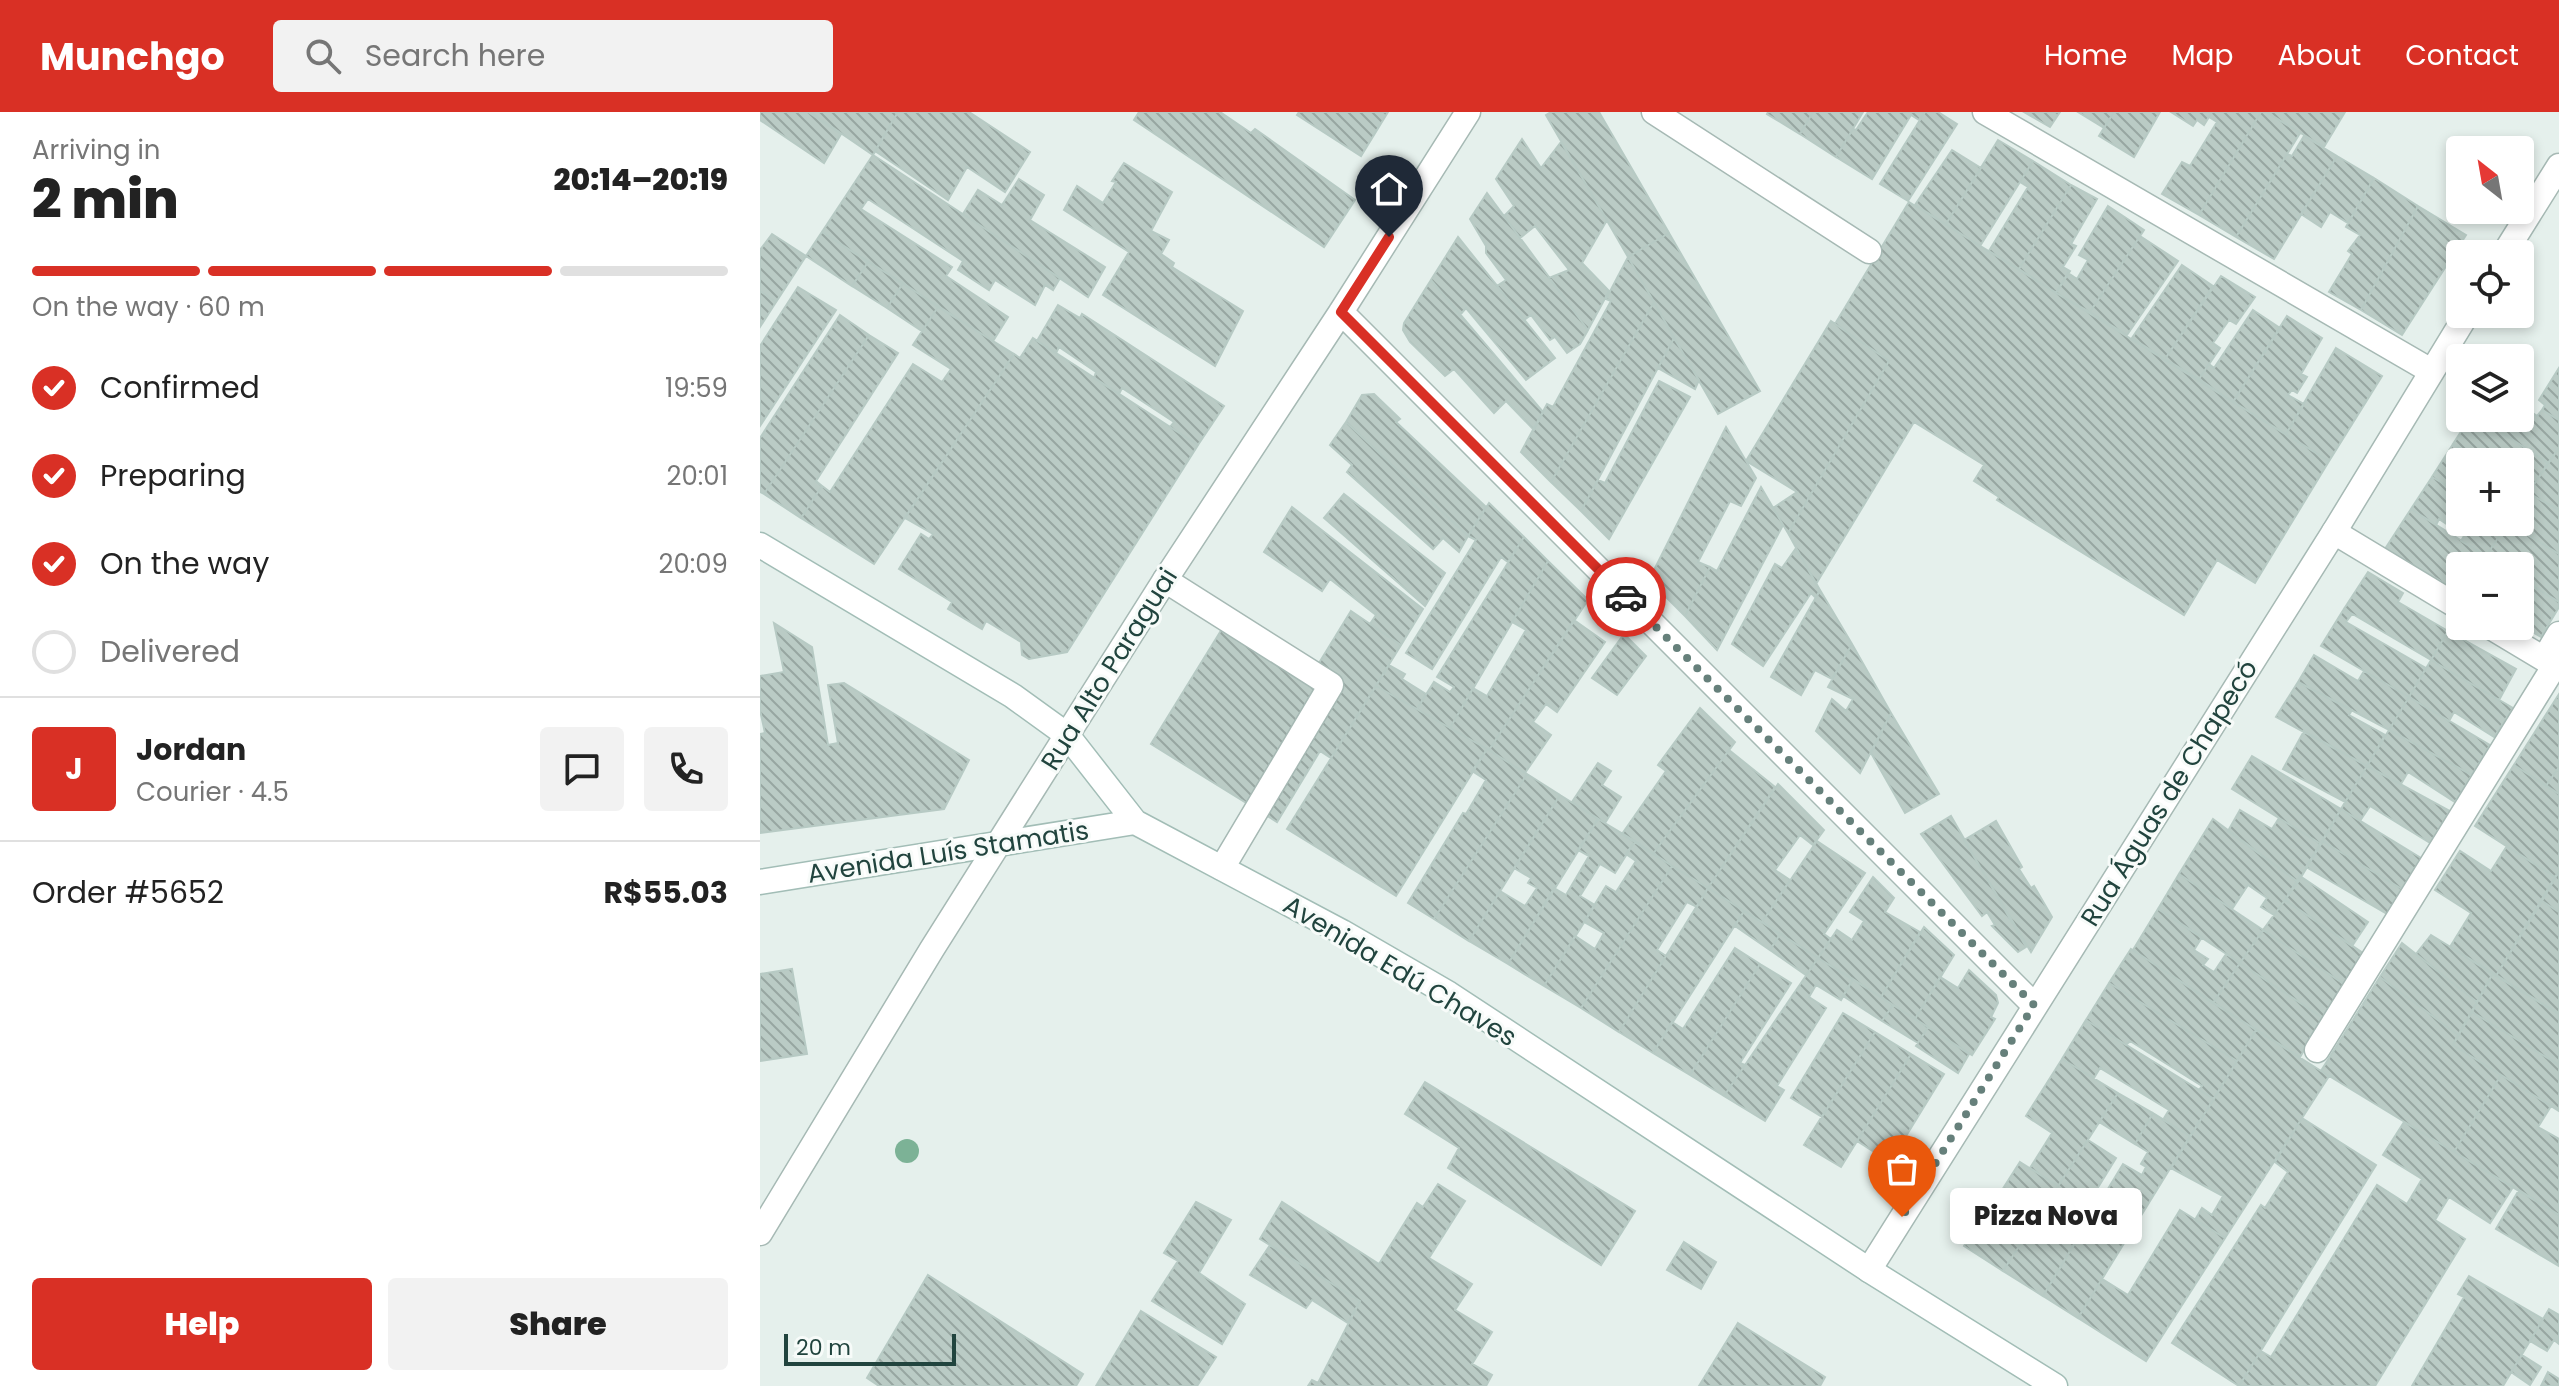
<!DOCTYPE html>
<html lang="en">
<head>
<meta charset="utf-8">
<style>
  body { margin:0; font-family:Poppins,sans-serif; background:#f2f2f2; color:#222; height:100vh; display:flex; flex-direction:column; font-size:30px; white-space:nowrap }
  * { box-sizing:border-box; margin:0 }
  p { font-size:26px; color:#767676 }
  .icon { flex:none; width:44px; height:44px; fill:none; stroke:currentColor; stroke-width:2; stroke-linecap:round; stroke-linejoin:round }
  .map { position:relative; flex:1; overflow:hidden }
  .panel { display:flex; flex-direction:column; background:#fff; width:760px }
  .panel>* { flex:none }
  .needle { width:52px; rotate:329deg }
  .buttons { position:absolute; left:1686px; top:24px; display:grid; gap:16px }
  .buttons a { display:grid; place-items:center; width:88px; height:88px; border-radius:8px; background:#fff; box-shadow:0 4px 12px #0003; font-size:40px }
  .scale { position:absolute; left:24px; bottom:20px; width:172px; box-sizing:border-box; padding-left:8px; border:4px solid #21443e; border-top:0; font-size:22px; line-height:28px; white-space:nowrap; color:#21443e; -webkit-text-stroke:6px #f7fbf9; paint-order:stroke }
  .pin { position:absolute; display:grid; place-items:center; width:68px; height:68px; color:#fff; margin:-82px -34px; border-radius:50% 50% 50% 0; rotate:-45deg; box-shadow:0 0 8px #0007 }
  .pin .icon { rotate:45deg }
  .courier { position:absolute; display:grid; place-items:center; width:80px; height:80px; margin:-40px; border:6px solid #d93025; border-radius:50%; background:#fff; color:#222; box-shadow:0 2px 10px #0007 }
  .bubble { position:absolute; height:56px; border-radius:8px; background:#fff; box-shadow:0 4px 12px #0003; font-size:26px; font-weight:800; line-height:56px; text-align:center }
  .headline em { font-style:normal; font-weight:800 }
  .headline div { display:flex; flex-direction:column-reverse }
  .headline { display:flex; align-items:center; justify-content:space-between; height:136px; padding:0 32px }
  h1 { font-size:52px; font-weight:800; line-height:60px }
  .bar { display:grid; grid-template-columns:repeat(4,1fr); gap:12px 8px; align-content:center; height:96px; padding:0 32px }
  .bar i { height:10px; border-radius:6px; background:#e0e0e0 }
  .bar .selected { background:#d93025 }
  .bar p { grid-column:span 4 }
  .line { display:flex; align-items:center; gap:20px; padding:0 32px; border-top:2px solid #e0e0e0 }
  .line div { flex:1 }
  .round { display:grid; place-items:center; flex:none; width:84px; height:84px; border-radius:8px; background:#f2f2f2 }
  ol { padding:0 32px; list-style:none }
  li { display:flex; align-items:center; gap:24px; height:88px }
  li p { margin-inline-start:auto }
  li .icon { padding:8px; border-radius:50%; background:#d93025; color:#fff; stroke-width:4 }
  li:last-child { color:#767676 }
  li i { width:44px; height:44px; border:4px solid #e0e0e0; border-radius:50% }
  .cta { display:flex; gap:16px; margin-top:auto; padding:16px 32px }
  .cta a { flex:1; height:92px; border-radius:8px; background:#d93025; color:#fff; font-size:32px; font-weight:800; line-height:92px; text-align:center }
  .cta a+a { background:#f2f2f2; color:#222 }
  header { display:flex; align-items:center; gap:48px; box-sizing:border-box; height:112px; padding:0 40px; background:#d93025; color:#fff }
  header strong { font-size:38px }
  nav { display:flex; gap:44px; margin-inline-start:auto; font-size:28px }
  .search { width:560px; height:72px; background:#f2f2f2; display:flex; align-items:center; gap:20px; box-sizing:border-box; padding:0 28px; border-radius:8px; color:#767676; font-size:30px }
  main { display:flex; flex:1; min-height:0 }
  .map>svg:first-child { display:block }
  .building { fill:url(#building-back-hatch); stroke:#b7cac4; stroke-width:2 }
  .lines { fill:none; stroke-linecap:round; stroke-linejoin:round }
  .lane-casing { stroke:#a6b9b4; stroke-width:27 }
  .street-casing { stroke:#a6b9b4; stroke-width:27 }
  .secondary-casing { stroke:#a2bdb6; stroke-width:27 }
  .lane { stroke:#fff; stroke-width:24 }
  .street { stroke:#fff; stroke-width:24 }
  .secondary { stroke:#fff; stroke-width:24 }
  .tree { fill:#7cb296 }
  .done { stroke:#66807b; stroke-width:8; stroke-dasharray:0 14.4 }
  .route { stroke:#d93025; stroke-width:10 }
  .labels { text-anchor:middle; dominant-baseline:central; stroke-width:6; stroke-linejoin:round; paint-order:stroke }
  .street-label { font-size:26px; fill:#21443e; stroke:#f7fbf9 }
</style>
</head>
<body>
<header>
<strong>Munchgo</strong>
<div class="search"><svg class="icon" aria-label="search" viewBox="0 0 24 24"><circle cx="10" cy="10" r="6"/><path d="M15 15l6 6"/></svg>Search here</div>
<nav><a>Home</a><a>Map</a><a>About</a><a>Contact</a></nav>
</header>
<main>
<section class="panel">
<div class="headline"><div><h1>2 min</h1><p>Arriving in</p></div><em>20:14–20:19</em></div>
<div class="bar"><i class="selected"></i><i class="selected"></i><i class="selected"></i><i></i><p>On the way · 60 m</p></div>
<ol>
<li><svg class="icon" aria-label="check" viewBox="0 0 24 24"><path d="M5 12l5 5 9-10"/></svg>Confirmed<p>19:59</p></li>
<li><svg class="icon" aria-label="check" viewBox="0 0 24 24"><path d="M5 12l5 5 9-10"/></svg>Preparing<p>20:01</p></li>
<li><svg class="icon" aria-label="check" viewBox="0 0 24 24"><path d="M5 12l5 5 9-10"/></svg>On the way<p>20:09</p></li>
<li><i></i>Delivered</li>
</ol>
<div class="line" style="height:144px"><b class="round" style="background:#d93025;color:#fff">J</b><div><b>Jordan</b><p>Courier · 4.5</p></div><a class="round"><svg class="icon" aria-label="chat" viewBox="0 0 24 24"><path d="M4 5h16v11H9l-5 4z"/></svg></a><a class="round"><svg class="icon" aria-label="phone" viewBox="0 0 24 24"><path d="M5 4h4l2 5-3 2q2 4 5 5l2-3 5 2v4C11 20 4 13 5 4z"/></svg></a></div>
<div class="line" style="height:104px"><div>Order #5652</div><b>R$55.03</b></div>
<div class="cta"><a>Help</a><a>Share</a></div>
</section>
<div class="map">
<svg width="1799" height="1274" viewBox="0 0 1799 1274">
  <defs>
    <pattern id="building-back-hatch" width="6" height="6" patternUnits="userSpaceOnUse" patternTransform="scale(2)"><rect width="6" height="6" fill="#bacbc5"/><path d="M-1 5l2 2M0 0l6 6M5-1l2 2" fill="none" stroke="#97a6a1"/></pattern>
  </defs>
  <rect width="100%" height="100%" fill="#e5f0ec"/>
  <path class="building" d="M0,0H48L81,22L64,51L0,8Z
    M50,0H138L113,43Z
    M138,0H209L270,40L245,80L207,55L188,88L115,39Z
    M379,0H460L491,21L495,17L595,88L564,135L374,8Z
    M539,0H628L601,44L537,3Z
    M791,0H839L909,121L868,145L786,3Z
    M1008,0H1053L1040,22L1007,2Z
    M1053,0H1103L1076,45L1040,22Z
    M1108,0H1165L1159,8L1151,3L1112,67L1076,45L1093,17L1096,18Z
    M1165,0H1178L1197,12L1148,89L1120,72Z
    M1264,0H1300L1290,15Z
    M1318,0H1354L1344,16Z
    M1354,0H1400L1374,45L1339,24Z
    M1411,0H1452L1444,13L1437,8L1433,14Z
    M1452,0H1501L1439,103L1402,82L1422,50L1430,54L1457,10L1449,5Z
    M1501,0H1506L1540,21L1476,125L1439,103Z
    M1506,0H1585L1564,35Z
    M1544,24L1577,44L1514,147L1476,125L1527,42L1532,44Z
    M762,27L781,56L801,30L847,108L822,151L849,179L828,218L789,166L809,158L775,114L760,126L744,104L754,94L736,67Z
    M1238,28L1273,49L1220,134L1186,112Z
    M1192,38L1221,56L1186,112L1155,93Z
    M113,43L300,166L293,178L285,173L275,193L235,168L229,178L198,158L203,149L108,87L101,97L192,155L186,164L248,205L233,229L62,120Z
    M1577,44L1614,66L1588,111L1570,100L1561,115L1541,102Z
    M1273,49L1311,73L1259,157L1229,139L1268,75L1260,70Z
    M364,51L412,80L391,119L409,128L401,142L414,151L412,155L483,199L455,254L343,183L369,140L304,98L317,74L343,91L356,70L352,69Z
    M1614,66L1658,94L1601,198L1569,180L1592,142L1588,139L1600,123L1586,115Z
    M259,67L284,83L270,108L345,155L328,185L203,102L218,78L242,93Z
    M1311,73L1337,87L1311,132L1316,134L1303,155L1310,159L1296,181L1259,157Z
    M727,81L828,218L820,232L807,241L795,225L790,228L771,203L764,208L737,174L746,168L726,141V134L710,107Z
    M1149,90L1569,349L1495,471L1457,448L1424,503L1237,388L1239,385L1214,369L1224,353L1154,310L1056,472L1028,421L1129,249L1075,212Z
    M1348,94L1384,118L1330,200L1296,181L1308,161L1317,167L1328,148L1319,143Z
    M1658,94L1706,123L1642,223L1601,198Z
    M62,120L108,150L92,174L46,144Z
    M909,121L1000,279L958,302L868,145Z
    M12,122L46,144L16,190L0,179V138Z
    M1380,124L1418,149L1367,223L1330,200Z
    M698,125L795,246L766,268L706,196L700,203L671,168Z
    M868,145L894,190L791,370L761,340L787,292L793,295L851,189L846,187Z
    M108,150L143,171L127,196L92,174Z
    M1422,153L1453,174L1405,247L1372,226Z
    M1461,164L1495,185L1476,212L1469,208L1453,231L1460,236L1439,267L1405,247Z
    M671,168L783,300L774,318L746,289L734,301L694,257L685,264L650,230L643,218L644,211Z
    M143,171L178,195L162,219L127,196Z
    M38,175L76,198L0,314V234Z
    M0,179L16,190L0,215Z
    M894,190L914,226L821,399L791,370Z
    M298,193L320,206L322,202L464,294L438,333L410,315L414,310L362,276L359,282L334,266L336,260L299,235L296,241L277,229Z
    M178,195L254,242L114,452L41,406L62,374L70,380L153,252L182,270L191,257L153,233Z
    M1493,198L1520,216L1473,290L1439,267L1449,252L1454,256Z
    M80,203L109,223L4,382L0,380V326Z
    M1527,204L1562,226L1541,262L1547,265L1537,281L1532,278L1528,283L1544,292L1526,322L1473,290Z
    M1071,209L1129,249L1028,421L1013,396L1037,380L986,349Z
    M109,223L138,241L56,369L62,374L41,406L4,382Z
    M273,226L438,333L307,540L269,547L262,543L261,530L226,509L222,517L188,497L192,490L139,457L161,422L169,427L173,422L145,406L254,242L260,246Z
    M914,226L939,268L935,277L898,256Z
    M1576,236L1622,264L1569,349L1526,322Z
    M1799,256V308L1782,298L1785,293L1779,288Z
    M899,269L930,285L849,427L821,399L838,368L845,371Z
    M614,282L640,307L636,310L726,395L708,424L586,310L602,283Z
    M1760,292L1777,304L1782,298L1799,308V336L1788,351L1727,311L1731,306H1760Z
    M1710,306H1719L1788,351L1769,380L1760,374V350H1722L1693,332Z
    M586,310L708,424L699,440L683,426L673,437L587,360L592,353L570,333Z
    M966,315L996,366L981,394L970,389L938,450L950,455L925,504L889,468Z
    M1693,332L1722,350H1700V381L1672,365Z
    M1799,336V398L1768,381Z
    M1672,365L1700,381V410L1748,411L1726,444L1701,429L1704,424L1679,407L1676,413L1651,397Z
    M1001,375L1023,413L957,538L925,504L950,455L957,459Z
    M1768,381L1799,398V442L1748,411L1760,410V394Z
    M584,382L685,461L665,494L564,406Z
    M729,391L764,425L748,450L741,445L672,557L646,541L716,428L708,424Z
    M532,395L663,497L641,533L610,512L616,503L570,467L562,479L504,440Z
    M1651,397L1726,444L1720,454H1700V480L1625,437Z
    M1748,411L1799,442V490L1760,466V454H1742L1726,444Z
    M764,425L788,449L690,616L657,597L674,570L690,580L694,575L677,565Z
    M1036,436L1060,478L1056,486L1051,481L1003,554L972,532L1015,452L1022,456Z
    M788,449L828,488L729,638L690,616L713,576L727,584L766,518L752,510Z
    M1608,460L1643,481L1638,490L1688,519L1671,548L1584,497Z
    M1760,466L1799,490V495L1781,525L1760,513Z
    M1060,478L1092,532L1072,567L1055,558L1041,583L1011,565Z
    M1584,497L1592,502L1586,510L1666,556L1649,585L1561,534Z
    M591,499L641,533L571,646L560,639L517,710L391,632L465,512L551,564Z
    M814,508L845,530L797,600L786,592L773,610L791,623L765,661L729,638Z
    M14,511L52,535L68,633L78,631L68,573L84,571L209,648L184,697L0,721V622L5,621L0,598V564L24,560Z
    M1688,519L1756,557L1739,588L1671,548Z
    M864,522L886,544L857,583L832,566Z
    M1092,532L1131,601L1100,661L1056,619L1072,587L1086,599L1093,587L1068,575Z
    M1554,543L1598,569L1604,559L1649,585L1629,618L1538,570Z
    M1671,548L1753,596L1734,625L1694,600L1689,609L1649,585Z
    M629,553L645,562L642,567L666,582L657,597L616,574Z
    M1538,570L1592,598L1589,603L1625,623L1607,654L1516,605Z
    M616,574L727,637L636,784L527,717Z
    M1799,582V655L1786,674L1754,653Z
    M1649,585L1730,633L1712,663L1629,618Z
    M940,596L975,630L893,742L862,722L906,659L898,653Z
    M1131,601L1179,682L1145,701L1111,641Z
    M1629,618L1712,663L1695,690L1648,660L1641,672L1607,654Z
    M1544,619L1607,654L1585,690L1523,657Z
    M727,637L767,662L674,807L648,791L703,701L706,702L726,668L712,659Z
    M969,638L1015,675L948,776L893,742Z
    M1492,644L1581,697L1561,732L1472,677Z
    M838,651L851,659L842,673L861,685L845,711L812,690Z
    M1754,653L1799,682V759L1795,765L1715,714Z
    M1607,654L1690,699L1670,731L1610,694L1600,709L1581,697Z
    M1799,655V682L1786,674Z
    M767,662L800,683L709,829L674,807Z
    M1018,672L1064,718L1053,733L1040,723L1015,758L1030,768L1002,810L948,776Z
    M800,683L838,707L748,852L709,829L740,779L765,794L777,776L768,771L771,766L754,756Z
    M1581,697L1661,746L1642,777L1562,729Z
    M1480,698L1512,717L1519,706L1561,732L1538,770L1468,719Z
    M1191,704L1266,835L1258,840L1232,814L1235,813L1227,800L1222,804L1161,722Z
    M838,707L875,729L855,761L840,752L820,784L835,793L784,874L748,852L794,776L806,783L829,744L818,738Z
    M1453,707L1538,770L1514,803L1501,795L1507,786L1488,773L1472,797L1419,762Z
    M1236,709L1262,755L1259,757L1271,776L1274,774L1292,805L1271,840L1204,728Z
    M875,729L912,754L821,896L784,874L815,824L835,837L844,821L824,810L846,774L856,780L876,749L866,742Z
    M1057,729L1105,761L1064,822L1071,827L1058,846L1002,810Z
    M1562,729L1642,777L1627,802L1546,755Z
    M1747,734L1795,765L1736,864L1690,835L1711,801L1675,778L1700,739L1731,759Z
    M912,754L948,776L937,795L927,790L897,838L906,844L859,920L821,896Z
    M1799,759V800L1782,789Z
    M1419,762L1503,818L1480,851L1398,797Z
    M1540,764L1608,810L1592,834L1525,788Z
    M1113,765L1134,786L1125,800L1160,820L1121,885L1058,846L1077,818L1092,828L1104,809L1090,800Z
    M948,776L984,799L893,941L859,920Z
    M1525,788L1603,841L1584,872L1503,818Z
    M1782,789L1799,800V902L1736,864Z
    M1398,797L1442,825L1434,838L1448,847L1443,853L1454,860L1466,842L1480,851L1453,891L1373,838Z
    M984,799L1020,822L1010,838L975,814Z
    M1164,815L1194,843L1155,907L1121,885Z
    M1503,818L1584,872L1563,906L1480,851Z
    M1020,822L1058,846L1046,863L1010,838Z
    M1671,823L1733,861L1717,890L1656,842Z
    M1642,831L1717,890L1698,923L1620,865Z
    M975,836L1000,852L930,963L893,941L912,910L923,917Z
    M1371,837L1496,918L1477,949L1349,871Z
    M1058,846L1093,867L1081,888L1056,873L1049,885L1066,896L1017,974L1024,978L1005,1009L964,984Z
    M1480,851L1563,906L1540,945L1453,891Z
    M1000,852L1031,871L980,951L985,953L964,984L930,963Z
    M32,857L47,942L0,949V862Z
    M1209,858L1236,883L1238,891L1231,905L1235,907L1212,943L1155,907L1180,865L1198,876Z
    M1733,861L1799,902V953L1712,900Z
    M1620,865L1698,923L1693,933L1741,963L1694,1040L1561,959Z
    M1093,867L1133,893L1122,909L1083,884Z
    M1349,871L1477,949L1454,987L1439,978L1442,974L1370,929L1366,933L1326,908Z
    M1133,893L1168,915L1158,931L1122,909Z
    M1712,900L1799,953V999L1693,933Z
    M1083,901L1115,920L1062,1005L1031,986Z
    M1326,908L1454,987L1430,1024L1403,1008L1409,998L1340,956L1334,966L1302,947Z
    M1168,915L1209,942L1198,961L1156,934Z
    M1496,918L1569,964L1465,1126L1435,1108L1442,1096L1452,1103L1463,1084L1411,1056Z
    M1115,920L1151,942L1081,1055L1044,1033Z
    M1151,942L1184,962L1130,1050L1097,1029Z
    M1302,947L1358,981L1298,1074L1270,1056L1292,1021L1266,1004Z
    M1741,963L1791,994L1778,1015L1799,1027V1103L1694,1040Z
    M665,970L875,1099L841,1153L688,1056L699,1036L645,1002Z
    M1358,981L1393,1001L1375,1032L1339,1010Z
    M1393,1001L1430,1024L1318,1206L1283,1184L1363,1052L1382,1063L1386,1055L1381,1052L1388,1040L1375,1032Z
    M1542,1006L1616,1053L1479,1274L1412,1231L1501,1093L1505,1096L1528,1060L1515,1050Z
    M1644,1010L1753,1075L1730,1111L1689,1085L1675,1108L1705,1127L1615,1274H1479L1501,1239L1511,1245L1617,1073L1647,1092L1662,1067L1623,1043Z
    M1328,1028L1356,1046L1310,1121L1317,1127L1283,1184L1243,1159Z
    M1260,1050L1298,1074L1243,1159L1204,1134L1207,1129L1197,1123V1114L1205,1101L1221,1111Z
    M678,1072L705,1089L669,1146L712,1172L695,1198L732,1220L712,1252L732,1263L726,1274H548L552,1268L558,1271L600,1189L500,1127L522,1090L619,1152L657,1091L663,1095Z
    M1759,1078L1799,1103V1154L1736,1117Z
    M436,1090L471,1108L439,1161L485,1192L462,1232L392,1189L418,1149L404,1141Z
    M1420,1098L1465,1126L1386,1249L1318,1206L1342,1167L1368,1183Z
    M924,1130L956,1150L941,1177L907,1158Z
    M510,1133L600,1189L588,1211L552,1188L546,1196L490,1163Z
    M168,1163L323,1262L316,1274H119L107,1266Z
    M1709,1164L1783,1207L1743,1274H1652L1704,1185L1698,1182Z
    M1789,1197L1799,1203V1232L1794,1228L1787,1239L1770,1229Z
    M381,1199L456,1245L437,1274H336Z
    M978,1211L1065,1265L1060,1274H939Z
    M1762,1243L1781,1255L1770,1273L1751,1260Z
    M1788,1260L1799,1267V1274H1781Z"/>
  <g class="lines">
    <g class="lane-casing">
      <path id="lane" d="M894,0L1109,139
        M1225,0L1671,259
        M1574,420L1700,496
        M405,468L571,573L462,756
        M1729,514L1799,556
        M1784,547L1799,522
        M1557,938L1795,553"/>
    </g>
    <g class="street-casing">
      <path id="street" d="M1744,142L1799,54
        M581,200L1274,893
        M0,1121L172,837L307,623L405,468L581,200L708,0
        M1109,1158L1574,420L1707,202"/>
    </g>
    <g class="secondary-casing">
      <path id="secondary" d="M0,433L253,584L307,623L375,710L582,820L689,882L1109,1158L1295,1274
        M0,770L375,710"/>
    </g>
    <use href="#lane" class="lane"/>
    <use href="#street" class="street"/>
    <use href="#secondary" class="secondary"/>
  </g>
  <circle class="tree" cx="147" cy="1039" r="12"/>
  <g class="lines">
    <path class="done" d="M866,485L1274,893L1142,1105"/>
    <path class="route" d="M629,125L581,200L866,485"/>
  </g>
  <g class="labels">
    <g class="street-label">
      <text transform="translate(349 557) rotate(-58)">Rua Alto Paraguai</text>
      <text transform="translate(1409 681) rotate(-58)">Rua Águas de Chapecó</text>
      <text transform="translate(188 740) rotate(-9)">Avenida Luís Stamatis</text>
      <text transform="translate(640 859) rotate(31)">Avenida Edú Chaves</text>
    </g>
  </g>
</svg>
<div class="buttons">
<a><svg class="needle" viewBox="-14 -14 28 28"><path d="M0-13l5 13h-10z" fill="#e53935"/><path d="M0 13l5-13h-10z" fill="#767676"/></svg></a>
<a><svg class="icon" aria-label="locate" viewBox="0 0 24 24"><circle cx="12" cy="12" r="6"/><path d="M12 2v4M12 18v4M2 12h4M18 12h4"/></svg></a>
<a><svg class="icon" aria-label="layers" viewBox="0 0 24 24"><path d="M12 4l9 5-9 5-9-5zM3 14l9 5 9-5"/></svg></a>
<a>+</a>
<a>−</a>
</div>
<div class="scale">20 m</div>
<div class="pin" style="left:1142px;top:1105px;background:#ea580c"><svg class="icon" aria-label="bag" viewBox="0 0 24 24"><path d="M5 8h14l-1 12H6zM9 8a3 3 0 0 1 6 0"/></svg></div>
<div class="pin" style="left:629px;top:125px;background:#1f2937"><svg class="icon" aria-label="home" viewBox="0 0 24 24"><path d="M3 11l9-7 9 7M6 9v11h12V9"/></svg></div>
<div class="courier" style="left:866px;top:485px"><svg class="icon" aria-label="car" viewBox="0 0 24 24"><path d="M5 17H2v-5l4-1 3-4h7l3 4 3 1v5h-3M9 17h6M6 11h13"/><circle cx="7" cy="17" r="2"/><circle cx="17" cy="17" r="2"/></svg></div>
<div class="bubble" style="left:1190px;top:1076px;width:192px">Pizza Nova</div>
</div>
</main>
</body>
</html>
